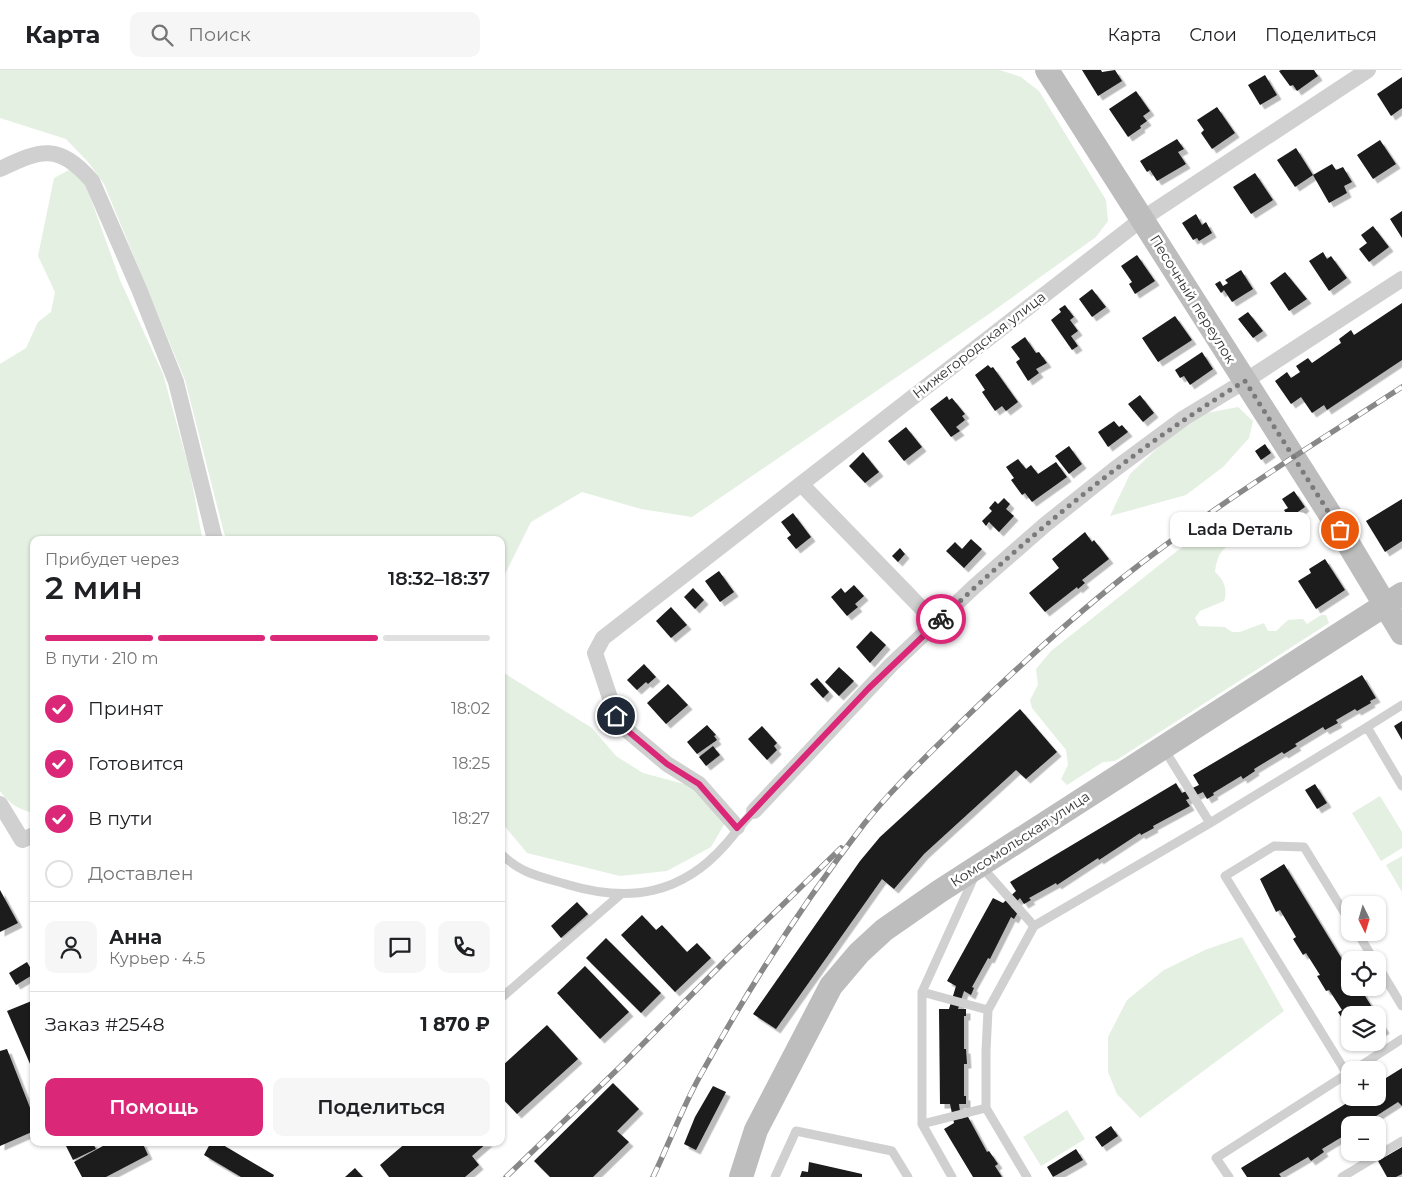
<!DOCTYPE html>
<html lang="ru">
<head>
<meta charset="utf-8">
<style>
  body { margin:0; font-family:Montserrat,sans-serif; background:#f6f6f6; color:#202124; height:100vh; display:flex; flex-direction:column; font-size:19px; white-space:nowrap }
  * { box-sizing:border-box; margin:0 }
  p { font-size:16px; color:#757577 }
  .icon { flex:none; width:28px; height:28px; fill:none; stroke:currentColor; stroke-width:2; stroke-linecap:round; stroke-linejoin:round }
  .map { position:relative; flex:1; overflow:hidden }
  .sheet { position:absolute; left:30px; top:466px; width:475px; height:610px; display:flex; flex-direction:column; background:#fff; border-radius:10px; box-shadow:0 1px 4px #0004 }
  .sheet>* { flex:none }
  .needle { width:32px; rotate:175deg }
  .controls { position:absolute; left:1341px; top:826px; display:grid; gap:10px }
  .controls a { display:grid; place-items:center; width:45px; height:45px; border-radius:10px; background:#fff; box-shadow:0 1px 4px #0004; font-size:25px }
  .pin { position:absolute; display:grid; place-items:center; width:42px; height:42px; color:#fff; margin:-21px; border:2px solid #fff; border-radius:50%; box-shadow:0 1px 5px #0007 }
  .courier { position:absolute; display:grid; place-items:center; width:50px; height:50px; margin:-25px; border:4px solid #db2777; border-radius:50%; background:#fff; color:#222; box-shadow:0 1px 6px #0007 }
  .bubble { position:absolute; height:35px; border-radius:10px; background:#fff; box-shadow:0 1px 4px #0004; font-size:16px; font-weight:600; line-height:35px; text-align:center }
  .overview em { font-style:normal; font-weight:600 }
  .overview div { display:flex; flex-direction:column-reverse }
  .overview { display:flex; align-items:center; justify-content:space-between; height:85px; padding:0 15px }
  h1 { font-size:32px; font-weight:600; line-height:38px }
  .bar { display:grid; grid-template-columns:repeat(4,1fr); gap:8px 5px; align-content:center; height:60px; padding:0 15px }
  .bar i { height:6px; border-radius:4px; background:#e0e0e0 }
  .bar .selected { background:#db2777 }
  .bar p { grid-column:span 4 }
  .line { display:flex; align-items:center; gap:12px; padding:0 15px; border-top:1px solid #e0e0e0 }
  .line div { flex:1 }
  .round { display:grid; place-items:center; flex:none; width:52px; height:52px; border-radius:10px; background:#f6f6f6 }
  ol { padding:0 15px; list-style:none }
  li { display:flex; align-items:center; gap:15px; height:55px }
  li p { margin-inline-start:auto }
  li .icon { padding:5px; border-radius:50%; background:#db2777; color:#fff; stroke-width:4 }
  li:last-child { color:#757577 }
  li i { width:28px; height:28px; border:2px solid #e0e0e0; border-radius:50% }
  .button { display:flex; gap:10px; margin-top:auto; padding:10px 15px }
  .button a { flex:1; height:58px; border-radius:10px; background:#db2777; color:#fff; font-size:20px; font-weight:600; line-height:58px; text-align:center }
  .button a+a { background:#f6f6f6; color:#202124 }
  header { display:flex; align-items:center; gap:30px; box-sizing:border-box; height:70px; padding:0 25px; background:#fff; border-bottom:1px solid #e0e0e0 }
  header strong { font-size:24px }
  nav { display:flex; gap:28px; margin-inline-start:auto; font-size:18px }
  .search { width:350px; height:45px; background:#f6f6f6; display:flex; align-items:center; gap:12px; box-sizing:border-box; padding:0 18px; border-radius:10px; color:#757577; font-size:19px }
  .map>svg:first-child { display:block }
  .green { fill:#e4f0e1 }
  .building { fill:#1a1a1a; filter:url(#shadow) }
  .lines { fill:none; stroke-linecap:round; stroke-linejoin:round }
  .lane { stroke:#d0d0d0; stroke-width:9 }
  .street { stroke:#d0d0d0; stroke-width:16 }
  .secondary { stroke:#bdbdbd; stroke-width:24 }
  .rail-casing { stroke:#888; stroke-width:5.5 }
  .rail { stroke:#fff; stroke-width:4; stroke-dasharray:11; stroke-linecap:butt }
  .done { stroke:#7a7a7a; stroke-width:5; stroke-dasharray:0 9 }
  .route { stroke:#db2777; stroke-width:6 }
  .labels { text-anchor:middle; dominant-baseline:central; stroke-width:5; stroke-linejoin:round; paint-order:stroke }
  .street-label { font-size:14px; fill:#333; stroke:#fff }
</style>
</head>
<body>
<header>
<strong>Карта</strong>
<div class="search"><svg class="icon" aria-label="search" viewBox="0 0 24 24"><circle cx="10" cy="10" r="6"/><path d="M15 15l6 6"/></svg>Поиск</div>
<nav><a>Карта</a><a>Слои</a><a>Поделиться</a></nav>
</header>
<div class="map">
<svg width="1402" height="1107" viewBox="0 0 1402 1107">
  <defs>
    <filter id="shadow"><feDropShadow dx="4.5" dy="4.5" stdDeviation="0" flood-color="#0004"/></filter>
  </defs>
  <rect width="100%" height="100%" fill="#fff"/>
  <path class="green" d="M0,0H1000L1021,7L1039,21L1106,130L1108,151L1096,167L989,244L692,447L641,439L582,422L531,452L501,512V470H228L224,463L185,310L104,114L88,92L66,69L0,48Z
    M69,100L83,107L120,210L163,304L190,402L202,467V470H34V743C20,740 8,733 0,721V294L26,278L38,252L51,242L55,222L38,186L54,108Z
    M1238,337L1253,351L1249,368L1223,397L1186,425L1110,446L1130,404L1169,367L1201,344Z
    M1255,452L1260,459L1257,467C1231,476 1219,471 1215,502C1224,510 1228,520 1224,531L1200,541L1195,548L1199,556L1225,557L1232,562H1240L1264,553L1268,561H1276L1288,550L1303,549L1307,554L1321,545H1326L1329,553L1115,691L1103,692L1067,715L1061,709L1068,695L1066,680L1032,638L1030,630L1038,615L1036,599L1051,581L1177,481L1215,457C1228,460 1236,464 1247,453Z
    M501,601L592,658L616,686L643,703L688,715L709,730L725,753L711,777L667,801L620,806L527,783L501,752Z
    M1380,726L1402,762V778L1381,791L1352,743Z
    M1402,786V822L1386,795Z
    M1242,867L1284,941L1140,1048L1117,1024L1108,1002V967L1127,930L1164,900L1205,880Z
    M1067,1040L1085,1069L1041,1096L1023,1067Z"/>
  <path class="building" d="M1082,0H1101L1102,2L1115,0L1122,11L1098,26Z
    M1281,0H1314L1318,6L1297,21L1293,15L1290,16L1279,1Z
    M1265,5L1277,25L1260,35L1248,15Z
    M1402,7V38L1391,46L1377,24Z
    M1136,21L1150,41L1143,46L1147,51L1140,56L1141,58L1128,67L1109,39Z
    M1217,37L1235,63L1212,79L1201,63L1204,60L1197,50Z
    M1177,69L1184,79L1178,82L1186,94L1157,111L1150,100L1147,102L1140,91Z
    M1380,70L1396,94L1373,109L1357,85Z
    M1296,78L1313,105L1295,117L1277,90Z
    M1332,94L1336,100L1343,97L1352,112L1344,116L1347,123L1329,133L1313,105Z
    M1255,103L1273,130L1251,144L1233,117Z
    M1402,141V168L1390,149Z
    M1196,144L1202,155L1206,152L1212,163L1199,171L1197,168L1193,170L1182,153Z
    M1373,156L1389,177L1369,192L1359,179L1367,173L1361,165Z
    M1323,182L1327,189L1331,186L1347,208L1329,221L1309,191Z
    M1137,185L1155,211L1135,224L1129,214L1132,212L1121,196Z
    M1241,200L1253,219L1232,232L1224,220L1221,223L1215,214L1220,211L1223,216L1228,213L1225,210Z
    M1285,202L1307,229L1289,241L1270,213Z
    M1092,219L1106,237L1092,247L1079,229Z
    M1402,233V290L1327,340L1324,335L1312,343L1301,327L1291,334L1275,311L1287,302L1291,308L1300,302L1296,296L1308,288L1312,293L1341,273L1339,269L1351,260L1354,265Z
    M1065,235L1074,247L1070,250L1078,261L1071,266L1078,276L1072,280L1051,250L1061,242L1059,239Z
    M1248,242L1263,261L1253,268L1238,249Z
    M1175,246L1192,270L1158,292L1142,268Z
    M1025,267L1036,283L1039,282L1047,293L1036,299L1039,303L1028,311L1016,292L1020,289L1011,277Z
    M1202,282L1213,299L1190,315L1184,306L1180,308L1175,300Z
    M988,295L991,298L993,297L1018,332L1006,341L1002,336L995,341L982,322L985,320L975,305Z
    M1140,325L1154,343L1143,352L1128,334Z
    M947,326L949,330L952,328L965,344L962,346L965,350L956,357L960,361L951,367L930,339Z
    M1114,351L1119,357L1122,355L1128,362L1108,377L1098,362Z
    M906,357L922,377L904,391L888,371Z
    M1265,374L1271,383L1261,390L1255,381Z
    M1069,376L1082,394L1069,404L1055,386Z
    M863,382L879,402L865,413L849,396Z
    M1018,389L1026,399L1031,395L1038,404L1056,392L1067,407L1032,432L1025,423L1022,425L1011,410L1014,408L1006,397Z
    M1294,421L1305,437L1289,448L1284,440L1288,438L1282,429Z
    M1004,428L1010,434L1006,439L1014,446L999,462L989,452L986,456L982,451L992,441L989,438L995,431L998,434Z
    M1402,429V471L1385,482L1366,451Z
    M793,443L811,467L796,479L787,468L791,465L781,452Z
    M1085,462L1092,472L1094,470L1109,489L1082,510L1085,513L1078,519L1077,517L1045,542L1029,523L1059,498L1052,489Z
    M971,469L982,479L964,498L946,481L955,472L962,479Z
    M900,478L905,484L898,492L892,486Z
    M1325,489L1345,520L1316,539L1298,511L1311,503L1309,499Z
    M719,501L734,522L720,532L705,511Z
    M854,515L864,526L855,534L858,537L847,546L831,527L841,518L845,523Z
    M693,518L704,530L695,539L684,527Z
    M671,537L687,555L671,568L656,551Z
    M871,561L886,575L870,593L856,577Z
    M644,594L656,607L648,614L646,612L637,620L627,610Z
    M839,597L854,611L839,626L825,612Z
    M1362,605L1376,628L1370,631L1371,633L1357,641L1355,639L1336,650L1338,653L1325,660L1323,657L1295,674L1297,676L1284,684L1282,682L1254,699L1255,701L1243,709L1241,706L1213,723L1214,725L1207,729L1203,722L1186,730L1190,736L1153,756L1154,758L1141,765L1140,763L1099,790L1098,788L1057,815L1056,813L1029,828L1031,830L1024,834L1020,828L1011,837L1018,842L1014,849L1011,847L990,889L988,888L972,917L974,918L971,925L964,921L958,939H966V946H964V979H966L967,994H964V1026H966V1034H959L961,1049L967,1045L987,1082L989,1081L998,1094L995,1096L1002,1107H973L944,1059L954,1053L950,1034H940L939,939H949L956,916L947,911L993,828L1003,833L1016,821L1010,812L1176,713L1182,723L1199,715L1193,705Z
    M817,608L829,622L823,628L810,614Z
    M668,614L688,635L666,654L647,633Z
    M1020,639L1057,682L1026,709L1016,700L924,784L894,819L882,809L776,959L753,944L860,791L880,767Z
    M1402,651V670L1394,656Z
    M707,655L716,665L714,666L717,670L697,684L687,672Z
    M762,656L777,673L774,676L777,680L767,690L748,669Z
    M713,676L720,685L706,696L699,687Z
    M1315,714L1327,733L1317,739L1305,720Z
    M1284,794L1350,902V918H1360L1377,945H1350V961L1338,942L1342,940L1329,920L1326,921L1317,906L1320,905L1306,883L1303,885L1293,869L1296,867L1280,840L1276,842L1260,809Z
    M0,820L18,853L0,862Z
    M577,832L588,844L561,868L551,856Z
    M642,845L656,860L662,855L687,882L697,873L711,888L675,922L621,865Z
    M606,868L661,923L641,943L586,888Z
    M27,892L34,904L16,915L9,903Z
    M585,896L629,942L600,969L557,923Z
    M34,930V1003L7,941Z
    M1378,947L1385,959L1378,964Z
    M547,955L578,989L517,1044L501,1027V997Z
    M7,979L34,1048V1061L0,1076V981Z
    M1402,998V1036L1398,1032L1373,1048L1376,1053L1372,1055H1350V1062L1322,1079L1324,1082L1311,1091L1308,1087L1279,1104L1281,1107H1247L1241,1098L1355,1028H1378V1013Z
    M613,1013L639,1039L617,1061L629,1072L593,1107H550L534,1091Z
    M713,1016L726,1022L696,1080L684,1074L695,1047Z
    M1111,1056L1118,1066L1102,1077L1095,1067Z
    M64,1072H92L96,1079L73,1090Z
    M110,1072H142L148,1085L106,1107H82L74,1092Z
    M211,1072H218L274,1105L273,1107H241L204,1085Z
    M407,1072H488L472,1086L479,1095L465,1107H389L380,1095Z
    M1402,1077V1104L1396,1107H1387L1378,1091Z
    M1076,1079L1083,1090L1053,1107L1047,1097Z
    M809,1092L862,1104V1107H800L802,1101L808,1102Z
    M355,1098L363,1107H345Z"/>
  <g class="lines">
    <path class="lane" d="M1367,657L1402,635
      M1164,679L1210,753
      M501,784C525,806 540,806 569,815C630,833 682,824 725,775C735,764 743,752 754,741
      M981,796L1034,856
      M1357,862L1374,890
      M1378,896L1402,936
      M922,922L988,940
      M501,928L621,824
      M1354,1000L1402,969
      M1347,1004L1225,806L1274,776L1304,777L1350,852
      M922,1054L986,1038
      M775,1107L796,1061L892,1081L908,1107
      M952,1107L922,1054V922L975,805
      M1027,1107L986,1038V981L988,940L1034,856L1210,753L1367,657L1402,716
      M1229,1107L1216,1088L1350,1002
      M1342,1107L1402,1071"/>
    <path class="street" d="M0,99C42,79 58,73 92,111L139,219L176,312L215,470
      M801,414L936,553
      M0,734L22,770L34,765
      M754,741L891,595L975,516L1046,454L1115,399L1184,348L1245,311L1402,209
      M737,757L699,714L667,694L629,662L616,646L595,583L603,568L1142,149L1368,0"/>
    <path class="secondary" d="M1047,0L1340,460L1402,563
      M741,1107L756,1060L831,916L859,883L884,860L940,821L1402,524"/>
    <g class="rail-casing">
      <path id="rail" d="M506,1107L622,995L729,887L841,778
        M653,1107C669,1074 682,1038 700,1006C748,919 803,833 864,754C890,721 922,691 952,661C1006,608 1062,556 1121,509C1209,439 1308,378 1402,317"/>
    </g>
    <use href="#rail" class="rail"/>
  </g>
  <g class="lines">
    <path class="done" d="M941,549C1035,460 1134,378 1245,311L1340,460"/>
    <path class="route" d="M616,646L629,662L667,694L699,714L737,758L868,619L941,549"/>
  </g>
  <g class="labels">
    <g class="street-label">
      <text transform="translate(1193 229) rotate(58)">Песочный переулок</text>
      <text transform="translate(979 275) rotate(-38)">Нижегородская улица</text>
      <text transform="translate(1020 769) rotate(-33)">Комсомольская улица</text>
    </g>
  </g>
</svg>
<div class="controls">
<a><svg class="needle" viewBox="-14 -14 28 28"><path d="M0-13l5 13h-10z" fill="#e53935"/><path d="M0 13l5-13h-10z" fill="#757577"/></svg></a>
<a><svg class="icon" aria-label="locate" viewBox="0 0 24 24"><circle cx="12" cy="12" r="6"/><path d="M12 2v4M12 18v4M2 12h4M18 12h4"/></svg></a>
<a><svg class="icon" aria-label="layers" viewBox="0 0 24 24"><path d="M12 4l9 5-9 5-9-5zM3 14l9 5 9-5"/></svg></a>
<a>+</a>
<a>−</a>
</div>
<div class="pin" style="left:1340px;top:460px;background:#ea580c"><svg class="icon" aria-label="bag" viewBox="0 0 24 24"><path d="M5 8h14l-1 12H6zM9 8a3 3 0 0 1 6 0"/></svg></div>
<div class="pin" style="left:616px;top:646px;background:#1f2937"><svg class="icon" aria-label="home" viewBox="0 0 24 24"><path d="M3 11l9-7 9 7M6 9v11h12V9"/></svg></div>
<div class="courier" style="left:941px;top:549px"><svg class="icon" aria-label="bike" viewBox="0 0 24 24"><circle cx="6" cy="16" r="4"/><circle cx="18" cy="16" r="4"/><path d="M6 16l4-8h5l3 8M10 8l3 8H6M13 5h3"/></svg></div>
<div class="bubble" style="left:1170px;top:442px;width:140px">Lada Dеталь</div>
<section class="sheet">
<div class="overview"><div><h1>2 мин</h1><p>Прибудет через</p></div><em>18:32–18:37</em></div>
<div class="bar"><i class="selected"></i><i class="selected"></i><i class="selected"></i><i></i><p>В пути · 210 m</p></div>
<ol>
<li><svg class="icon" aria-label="check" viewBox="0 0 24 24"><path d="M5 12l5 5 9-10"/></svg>Принят<p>18:02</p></li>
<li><svg class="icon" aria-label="check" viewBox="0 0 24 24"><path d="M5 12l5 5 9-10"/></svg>Готовится<p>18:25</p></li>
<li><svg class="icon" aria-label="check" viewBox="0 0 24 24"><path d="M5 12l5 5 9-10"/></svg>В пути<p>18:27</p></li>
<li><i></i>Доставлен</li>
</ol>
<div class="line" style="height:90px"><a class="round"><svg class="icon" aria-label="person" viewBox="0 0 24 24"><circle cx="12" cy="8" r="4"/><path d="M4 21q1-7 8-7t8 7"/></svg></a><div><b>Анна</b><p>Курьер · 4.5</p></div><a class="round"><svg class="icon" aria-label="chat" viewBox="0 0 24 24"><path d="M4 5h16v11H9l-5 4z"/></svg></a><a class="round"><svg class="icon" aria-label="phone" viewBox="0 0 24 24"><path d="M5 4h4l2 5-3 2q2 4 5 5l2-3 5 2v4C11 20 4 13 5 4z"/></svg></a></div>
<div class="line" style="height:65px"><div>Заказ #2548</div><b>1 870 ₽</b></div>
<div class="button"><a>Помощь</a><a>Поделиться</a></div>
</section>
</div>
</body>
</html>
